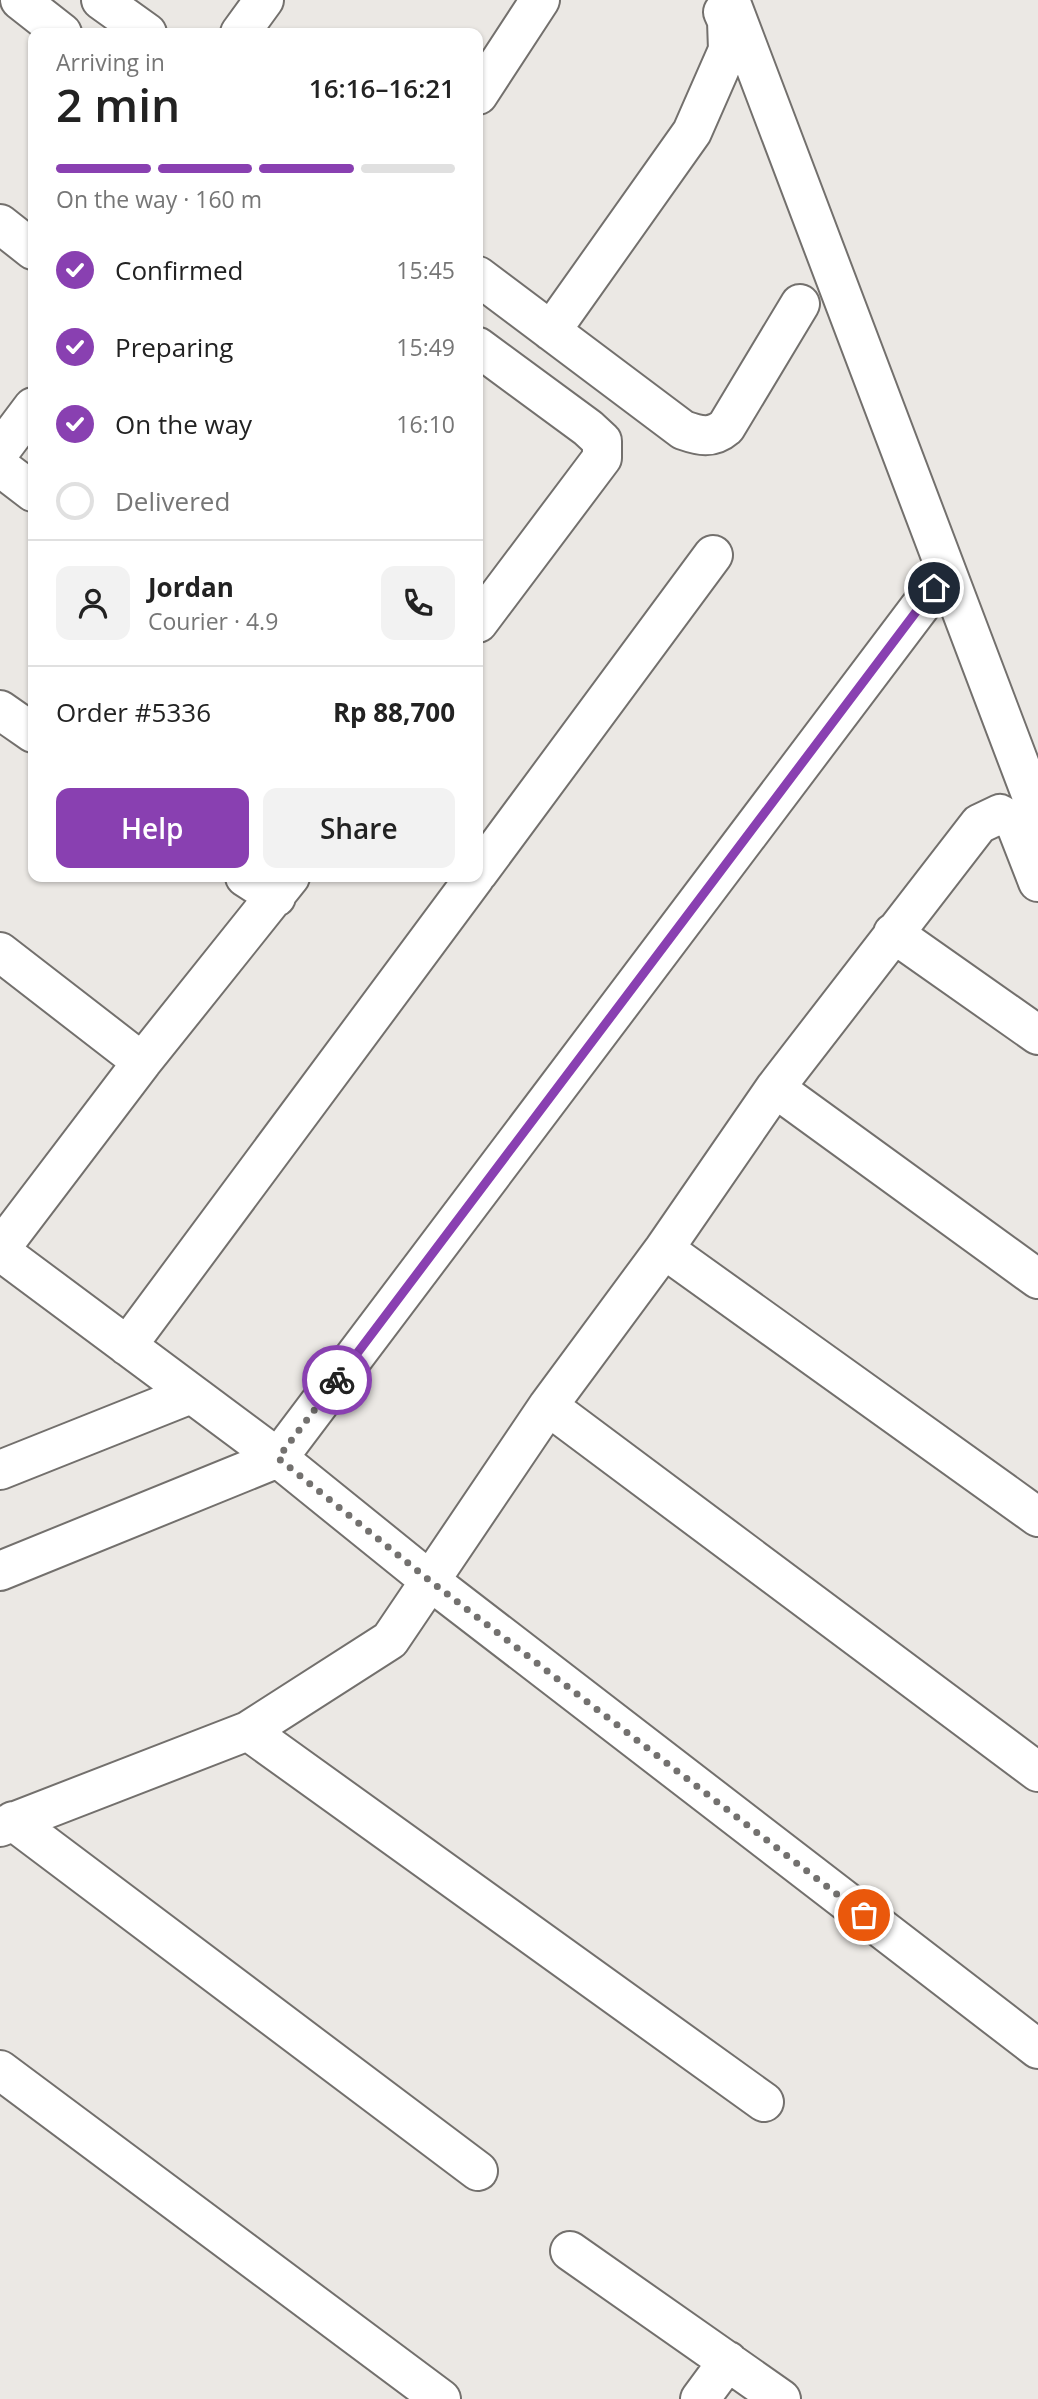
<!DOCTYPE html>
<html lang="en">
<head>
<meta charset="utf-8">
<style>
  body { margin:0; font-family:"Open Sans",sans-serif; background:#f2f2f2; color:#222; height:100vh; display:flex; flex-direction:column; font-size:26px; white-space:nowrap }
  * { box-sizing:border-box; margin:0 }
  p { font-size:23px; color:#767676 }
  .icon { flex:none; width:38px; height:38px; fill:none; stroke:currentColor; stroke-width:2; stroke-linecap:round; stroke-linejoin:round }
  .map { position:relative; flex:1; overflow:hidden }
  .details { position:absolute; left:28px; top:28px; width:455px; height:854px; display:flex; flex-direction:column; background:#fff; border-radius:14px; box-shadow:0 2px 5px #0004 }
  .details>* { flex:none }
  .pin { position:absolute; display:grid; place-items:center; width:60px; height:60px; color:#fff; margin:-30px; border:4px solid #fff; border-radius:50%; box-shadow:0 2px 7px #0007 }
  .courier { position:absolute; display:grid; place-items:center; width:70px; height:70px; margin:-35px; border:5px solid #8940b1; border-radius:50%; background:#fff; color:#222; box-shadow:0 2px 9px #0007 }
  .summary em { font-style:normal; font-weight:600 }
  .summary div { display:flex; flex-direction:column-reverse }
  .summary { display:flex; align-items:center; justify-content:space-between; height:119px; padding:0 28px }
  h1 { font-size:46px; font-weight:600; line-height:52px }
  .bar { display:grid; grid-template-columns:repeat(4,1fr); gap:10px 7px; align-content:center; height:84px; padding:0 28px }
  .bar i { height:9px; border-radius:5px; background:#e0e0e0 }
  .bar .on { background:#8940b1 }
  .bar p { grid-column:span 4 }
  .line { display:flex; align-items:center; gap:18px; padding:0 28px; border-top:2px solid #e0e0e0 }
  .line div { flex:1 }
  .round { display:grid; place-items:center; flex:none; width:74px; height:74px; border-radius:14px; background:#f2f2f2 }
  ol { padding:0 28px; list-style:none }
  li { display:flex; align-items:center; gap:21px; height:77px }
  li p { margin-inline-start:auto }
  li .icon { padding:7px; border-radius:50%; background:#8940b1; color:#fff; stroke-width:4 }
  li:last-child { color:#767676 }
  li i { width:38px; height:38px; border:4px solid #e0e0e0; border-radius:50% }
  .button { display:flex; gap:14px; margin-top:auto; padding:14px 28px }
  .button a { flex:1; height:80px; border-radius:14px; background:#8940b1; color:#fff; font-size:28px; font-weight:600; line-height:80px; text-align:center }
  .button a+a { background:#f2f2f2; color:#222 }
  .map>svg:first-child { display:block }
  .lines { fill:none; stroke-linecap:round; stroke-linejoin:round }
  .street-casing { stroke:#73706d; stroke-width:42 }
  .street { stroke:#fff; stroke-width:38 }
  .done { stroke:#73716f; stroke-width:7; stroke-dasharray:0 12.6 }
  .route { stroke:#8940b1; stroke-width:9 }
</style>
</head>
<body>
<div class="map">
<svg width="1038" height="2399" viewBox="0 0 1038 2399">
  <rect width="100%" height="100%" fill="#ebe8e4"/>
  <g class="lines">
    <g class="street-casing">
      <path id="street" d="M20,0L62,33
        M101,0L147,33
        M730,0L1038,813
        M240,33L264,0
        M478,95L540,0
        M0,224L33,250
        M478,276L683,430C700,436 712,439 726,427L800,304
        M551,331L692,132L728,50L727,21L723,12
        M478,347L588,428L602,441V458L478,623
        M0,451L33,407
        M0,467L33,492
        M0,710L33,733
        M478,873L713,555
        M245,877L276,897
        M1038,882L1015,823L1000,814L979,824L775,1088L1038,1279
        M893,933L1038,1035
        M0,952L142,1062
        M0,1249L142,1062L290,877
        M664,1249L1038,1517
        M0,1251L278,1458L429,1580L1038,2049
        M127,1346L475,877
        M548,1406L1038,1772
        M0,1470L191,1394
        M0,1571L278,1458L934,588
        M248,1731L764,2102
        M13,1821L478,2171
        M0,1827L248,1731L390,1640L548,1406L664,1249L775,1088
        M0,2070L441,2399
        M570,2251L781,2399
        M700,2399L728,2361"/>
    </g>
    <use href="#street" class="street"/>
  </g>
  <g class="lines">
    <path class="done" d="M337,1380L278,1458L429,1580L864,1915"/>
    <path class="route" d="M337,1380L934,588"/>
  </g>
</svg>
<div class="pin" style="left:864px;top:1915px;background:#ea580c"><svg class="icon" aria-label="bag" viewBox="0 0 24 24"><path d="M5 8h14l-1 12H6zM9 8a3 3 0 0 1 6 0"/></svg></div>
<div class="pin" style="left:934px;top:588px;background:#1f2937"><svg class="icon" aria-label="home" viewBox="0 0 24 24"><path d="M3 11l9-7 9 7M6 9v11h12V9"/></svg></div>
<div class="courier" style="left:337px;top:1380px"><svg class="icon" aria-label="bike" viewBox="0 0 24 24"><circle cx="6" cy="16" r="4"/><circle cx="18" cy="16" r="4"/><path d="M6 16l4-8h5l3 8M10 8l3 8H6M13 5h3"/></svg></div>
<section class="details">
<div class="summary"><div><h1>2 min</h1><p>Arriving in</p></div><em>16:16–16:21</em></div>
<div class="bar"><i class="on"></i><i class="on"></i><i class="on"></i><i></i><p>On the way · 160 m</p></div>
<ol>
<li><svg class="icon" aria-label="check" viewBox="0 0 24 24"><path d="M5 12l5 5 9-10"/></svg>Confirmed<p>15:45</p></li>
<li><svg class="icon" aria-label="check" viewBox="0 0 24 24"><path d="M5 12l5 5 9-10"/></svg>Preparing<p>15:49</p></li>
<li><svg class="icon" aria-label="check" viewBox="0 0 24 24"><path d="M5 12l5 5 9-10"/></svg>On the way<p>16:10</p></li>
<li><i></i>Delivered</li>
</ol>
<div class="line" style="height:126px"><a class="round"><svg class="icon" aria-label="person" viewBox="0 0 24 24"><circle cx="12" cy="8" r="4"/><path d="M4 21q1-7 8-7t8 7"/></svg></a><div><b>Jordan</b><p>Courier · 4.9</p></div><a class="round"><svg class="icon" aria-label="phone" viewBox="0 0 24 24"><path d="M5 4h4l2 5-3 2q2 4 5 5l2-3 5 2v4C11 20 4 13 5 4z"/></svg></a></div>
<div class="line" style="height:91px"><div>Order #5336</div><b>Rp 88,700</b></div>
<div class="button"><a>Help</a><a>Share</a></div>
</section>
</div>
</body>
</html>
